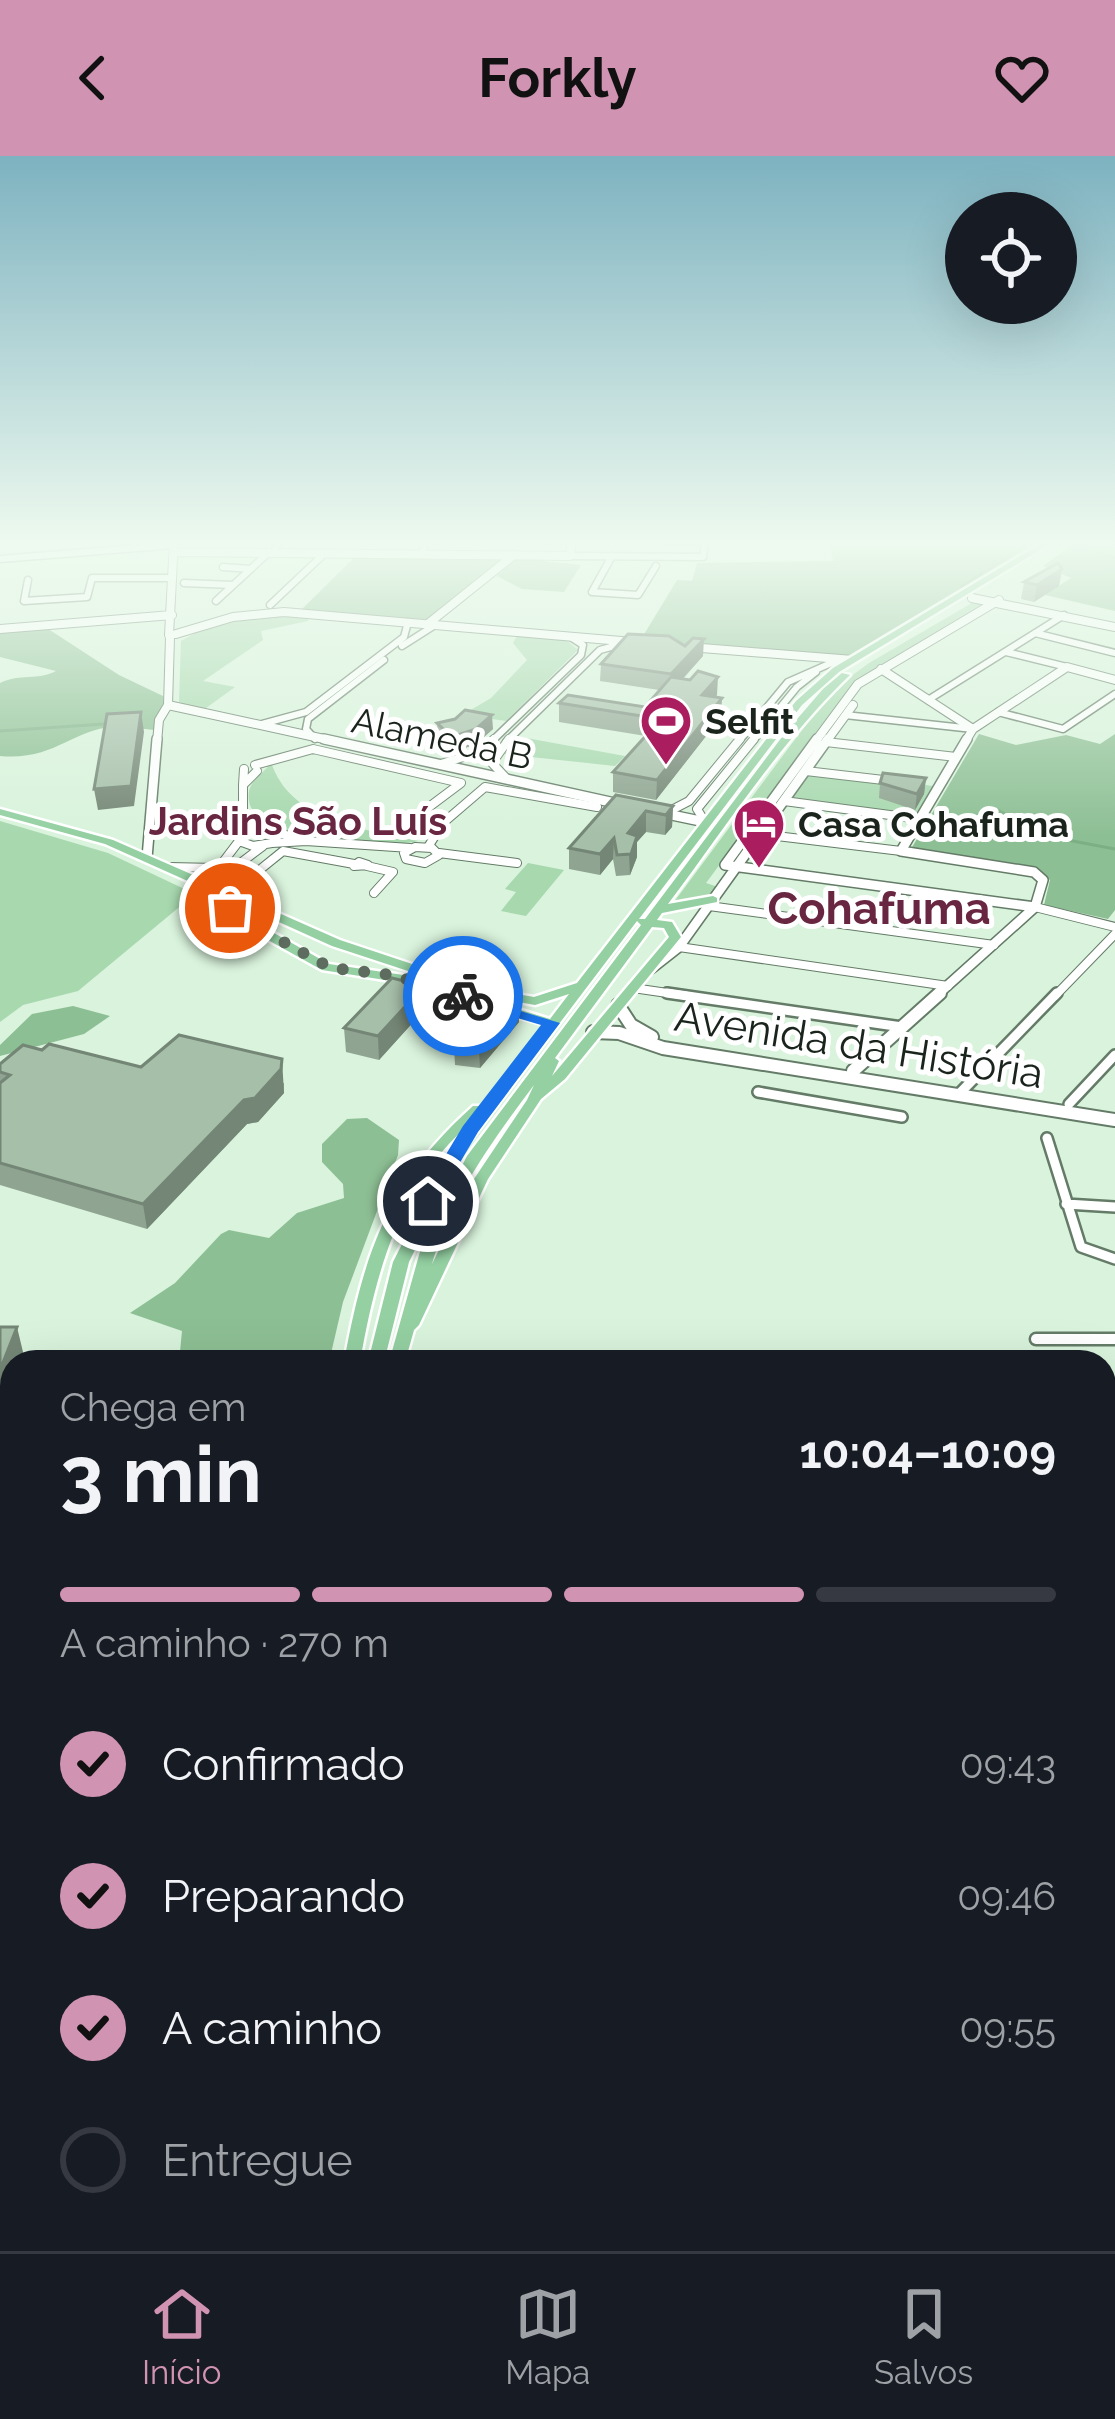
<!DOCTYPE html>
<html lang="pt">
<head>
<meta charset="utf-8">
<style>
  body { margin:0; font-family:Raleway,sans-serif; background:#242831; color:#f1f3f6; height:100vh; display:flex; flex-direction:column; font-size:45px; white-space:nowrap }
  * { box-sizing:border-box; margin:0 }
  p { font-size:39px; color:#9ea1a6 }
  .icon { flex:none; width:66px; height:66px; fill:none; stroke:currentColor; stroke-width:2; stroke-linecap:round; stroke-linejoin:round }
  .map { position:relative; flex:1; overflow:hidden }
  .drawer { position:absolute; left:0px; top:1194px; width:1116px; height:903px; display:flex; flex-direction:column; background:#171b24; border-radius:36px 36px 0 0; box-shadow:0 12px 48px #0002 }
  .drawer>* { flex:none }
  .tools { position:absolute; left:945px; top:36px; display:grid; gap:24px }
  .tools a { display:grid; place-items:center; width:132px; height:132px; border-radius:50%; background:#171b24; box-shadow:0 12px 48px #0002; font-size:60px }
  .pin { position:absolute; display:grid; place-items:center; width:102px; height:102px; color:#fff; margin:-51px; border:6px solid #fff; border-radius:50%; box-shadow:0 3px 12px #0007 }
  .courier { position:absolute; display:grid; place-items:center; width:120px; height:120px; margin:-60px; border:9px solid #1a73e8; border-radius:50%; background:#fff; color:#222; box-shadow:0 3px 15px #0007 }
  .headline em { font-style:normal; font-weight:700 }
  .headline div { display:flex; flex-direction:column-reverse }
  .headline { display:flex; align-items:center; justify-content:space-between; height:204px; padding:0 60px }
  h1 { font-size:78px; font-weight:700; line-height:90px }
  .bar { display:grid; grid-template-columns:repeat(4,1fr); gap:18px 12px; align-content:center; height:144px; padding:0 60px }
  .bar i { height:15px; border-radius:9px; background:#363941 }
  .bar .current { background:#d193b2 }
  .bar p { grid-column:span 4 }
  ol { padding:0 60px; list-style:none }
  li { display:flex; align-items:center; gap:36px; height:132px }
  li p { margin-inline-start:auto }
  li .icon { padding:12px; border-radius:50%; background:#d193b2; color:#111; stroke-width:4 }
  li:last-child { color:#9ea1a6 }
  li i { width:66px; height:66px; border:6px solid #363941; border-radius:50% }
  header { display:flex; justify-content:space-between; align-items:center; height:156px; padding:0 60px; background:#d193b2; color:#111; font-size:54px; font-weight:700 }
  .tabs { display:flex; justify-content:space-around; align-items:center; height:168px; border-top:3px solid #363941; background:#171b24; font-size:33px; color:#9ea1a6 }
  .tabs a { display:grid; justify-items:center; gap:6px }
  .tabs .current { color:#d193b2 }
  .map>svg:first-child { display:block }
  .green { fill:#a7d8ae }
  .forest { fill:#8dbf94 }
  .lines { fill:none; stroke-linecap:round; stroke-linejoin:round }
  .stream { stroke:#7daf85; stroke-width:3 }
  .minor-far4-casing { stroke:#647b67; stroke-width:9 }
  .minor-far3-casing { stroke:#647b67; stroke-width:10 }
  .minor-far2-casing { stroke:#647b67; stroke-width:14 }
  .minor-far1-casing { stroke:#647b67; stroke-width:15 }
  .minor-casing { stroke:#647b67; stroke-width:18 }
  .tertiary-far2-casing { stroke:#647b67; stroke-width:10 }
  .tertiary-far1-casing { stroke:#647b67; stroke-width:12 }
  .tertiary-casing { stroke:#647b67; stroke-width:16 }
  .primary-casing { stroke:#fff; stroke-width:5 }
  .minor-far4 { stroke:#fff; stroke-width:6 }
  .minor-far3 { stroke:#fff; stroke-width:8 }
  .minor-far2 { stroke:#fff; stroke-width:9 }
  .minor-far1 { stroke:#fff; stroke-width:10 }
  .minor { stroke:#fff; stroke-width:14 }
  .tertiary-far2 { stroke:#fff; stroke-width:8 }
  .tertiary-far1 { stroke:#fff; stroke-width:9 }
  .tertiary { stroke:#fff; stroke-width:12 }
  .primary { fill:#94d0a2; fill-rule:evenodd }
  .wall { fill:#8fa491 }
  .shaded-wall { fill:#748676 }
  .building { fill:#a6bfa9; stroke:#748676; stroke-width:3 }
  .route { fill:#1a73e8 }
  .done { stroke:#5d6c5f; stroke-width:12; stroke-dasharray:0 21.6 }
  .labels { text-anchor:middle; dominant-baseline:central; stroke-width:10; stroke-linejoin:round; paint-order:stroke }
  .far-poi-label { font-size:36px; font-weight:bold; fill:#1a241c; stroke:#fff; text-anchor:start }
  .far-street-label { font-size:36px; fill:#1a241c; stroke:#fff }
  .far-quarter-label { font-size:39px; font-weight:bold; fill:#692640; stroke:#fff }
  .street-label { font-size:42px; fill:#1a241c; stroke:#fff }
  .far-district-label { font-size:45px; font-weight:bold; fill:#692640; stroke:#fff }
</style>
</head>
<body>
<header><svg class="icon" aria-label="back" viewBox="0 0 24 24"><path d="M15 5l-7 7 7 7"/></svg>Forkly<svg class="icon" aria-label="heart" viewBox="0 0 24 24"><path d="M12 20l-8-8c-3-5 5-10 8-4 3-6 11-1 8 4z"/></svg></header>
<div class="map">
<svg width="1115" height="2095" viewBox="0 0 1115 2095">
  <rect width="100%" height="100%" fill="#d9f3dc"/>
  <path class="green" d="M990,446L855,526L706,727L718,731L710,742L674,746L831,535L869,507L972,447Z
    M270,459L308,461V465L261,475L263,484L203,525L235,531L202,555L179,546L181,485L211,468Z
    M517,480L565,483L578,494L506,565L471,560L469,555L491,542L527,504L513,487Z
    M521,581L625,600L615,610L504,598Z
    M271,606C290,665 363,673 418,685C386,693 255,687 249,645C246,624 262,621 271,606Z
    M808,613L940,631L922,663L786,644Z
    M0,665L108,697L195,738L78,835L23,849L0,866Z
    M528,707L564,714L526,760L501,755L516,736L505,733Z
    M0,1461H12V2085H234L233,2095H0Z
    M1115,1638V1765L1104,1761V1638Z
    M1104,1887H1115V2095H693L692,2085H1104Z"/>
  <path class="forest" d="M829,385H1050L850,502L640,485L677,424L692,425L697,407L833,405Z
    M1077,385H1115V455L1045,439L1071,422L1043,410Z
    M357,399L504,402L425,465L300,455Z
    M527,401C536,406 568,407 581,409L564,436L522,433L497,420L516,402Z
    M39,467L119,519L163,540L164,550L154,574C141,573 126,570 113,571C73,573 54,605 0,600V527C21,517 36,525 56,515L0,501V474Z
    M979,578L1016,589L1066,579L1100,588L1115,578V754L1108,763L1044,749L1050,724L1038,716L911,693Z
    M73,850L110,860L84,878L0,900V889L32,858Z
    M367,962L399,984L398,999L343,1146L329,1206H179L182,1175L130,1157L175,1127L221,1078L229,1074L269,1082L297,1057L344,1042L343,1028L322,1006V988L347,963Z
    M1115,1384V1527L1104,1529V1391Z"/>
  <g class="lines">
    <path class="stream" d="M1011,385L1039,389
      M1069,391L1115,401
      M961,431L1026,389
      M0,575L104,568
      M998,654L1041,679L1115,693
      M1104,1419L1115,1414"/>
    <g class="minor-far4-casing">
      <path id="minor-far4" d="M661,385L705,386
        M273,397L279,385
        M422,398L425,385
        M570,400L703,401L705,385
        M612,400L592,436L638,439L656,410
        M0,403L174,389
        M223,411L251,413
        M28,424L24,445L87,441L92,422H172
        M184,427L233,429
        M216,445L268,397
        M270,449L325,397
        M1035,477L1115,497
        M402,490L435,469
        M1006,496L1067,511
        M928,544L1064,459
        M998,556L1063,573L1115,538
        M845,559L973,573
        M262,568L306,556L404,481L408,466
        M315,583L306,573L308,563L384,504
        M491,586L581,499L583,489L572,482
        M506,586L600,494L625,487
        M738,586L788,526L838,504
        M752,586L797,531L816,516"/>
    </g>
    <g class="minor-far3-casing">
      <path id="minor-far3" d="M826,586L956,601
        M441,608L482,595L494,583
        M255,609L313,593L461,627L421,657
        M244,613L243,629L257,615
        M806,615L892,625
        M506,622L492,607L509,583
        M243,629V676
        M784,645L920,663
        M664,658L689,645L740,583
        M705,666L697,653L754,583
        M267,673L278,679L272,687L253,690L239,685L248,674Z
        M760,678L901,695
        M306,685L410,692
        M272,687L306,685L276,676
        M415,691L432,692L439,699L425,707L406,703L404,697Z
        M428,691L443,667L485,631L597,651
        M439,697L517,707
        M359,706L368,709L354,710Z
        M220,710L239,685
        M367,710L393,716L374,737
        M169,711L216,712
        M234,712L263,690
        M247,724L283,695L354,708
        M206,729L231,715
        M709,750L994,789
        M1035,751L1115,771
        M679,791L948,830
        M633,832L688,840
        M1055,840L1115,778"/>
    </g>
    <g class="minor-far2-casing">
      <path id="minor-far2" d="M667,837L902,871
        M758,936L902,961
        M958,939L1057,837
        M1069,948L1115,899
        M1047,982L1081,1091L1115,1103
        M1066,1048L1115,1051"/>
    </g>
    <g class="minor-far1-casing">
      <path id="minor-far1" d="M1036,1183H1115"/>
    </g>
    <g class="minor-casing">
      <path id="minor" d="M856,2095L860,2085"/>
    </g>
    <g class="tertiary-far2-casing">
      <path id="tertiary-far2" d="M174,396L570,400L572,385
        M972,442L1115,471
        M429,467L514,399
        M0,473L172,459
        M176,478L233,461L284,456L633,486
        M169,479L174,385
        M689,491L853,504
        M881,513L973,573
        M168,549L338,586
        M157,586L159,564L168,549L170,481
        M815,586L858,528L999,444
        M826,586L853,549
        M965,586L973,573L1067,511L1115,524"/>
    </g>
    <g class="tertiary-far1-casing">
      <path id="tertiary-far1" d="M324,583L624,649
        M817,583L725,709L1035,751
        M967,583L901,695L1034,716L1043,724L1035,751
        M662,657L705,666
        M147,702L157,583
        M651,813L679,791L828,583
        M936,840L1035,751"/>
    </g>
    <g class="tertiary-casing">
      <path id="tertiary" d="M618,849L631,869L652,881
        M593,876L619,877L663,892L1115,964
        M853,915L940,837"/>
    </g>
    <g class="primary-casing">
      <path id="primary" d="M1045,385H1055L839,516L802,549L639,763H645L785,577L823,533L842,517L850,519C780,586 726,671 668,748L713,740L717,742V746L662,757L657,764L672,766L681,781L565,923L541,943L488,1023L419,1169L414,1174L405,1206H389L423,1085L467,1000L641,769L637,765L465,992L409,1106L384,1206H368L393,1106L451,991L465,972C398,1033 375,1120 360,1206H344C364,1096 388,1026 473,950H482L545,869L497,855L496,852L502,848L550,863L569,838L535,849L481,839L332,790L221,740L251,764L329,808L410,820L416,824L410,828L322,814L243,770L210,742L219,739L105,688L0,659V653L113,684L239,739L222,717L224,715H232L256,747L340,784L487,833L534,841L577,827L796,545L833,512ZM652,771L664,772L669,781L552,920L559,905L555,902ZM534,929L527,944L474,1023L432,1108C451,1041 493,984 534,929Z
        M262,2085H288L287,2095H261Z
        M297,2085H323L322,2095H296Z"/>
    </g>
    <use href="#minor-far4" class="minor-far4"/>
    <use href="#minor-far3" class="minor-far3"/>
    <use href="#minor-far2" class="minor-far2"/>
    <use href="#minor-far1" class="minor-far1"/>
    <use href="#minor" class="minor"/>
    <use href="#tertiary-far2" class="tertiary-far2"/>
    <use href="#tertiary-far1" class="tertiary-far1"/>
    <use href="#tertiary" class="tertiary"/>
    <use href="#primary" class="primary"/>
  </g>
  <path class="wall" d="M712,385H729V390L713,389Z
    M1062,413L1059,430L1034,446L1021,443L1024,426Z
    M685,490L703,500L683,523L717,539L715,541L721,561L656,644L613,636V616L646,580L559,566V547L645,551L659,534L600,525L601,508Z
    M437,567L493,573L476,588L453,596L438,581Z
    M926,622L924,638L915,654L879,642L880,627Z
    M616,639L673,650L672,671L665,679L646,676L637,686V701L630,719L616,720L613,703L600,719L569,713V692Z
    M424,830L426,852L379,904L346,896L344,872Z
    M518,849L519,866L480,912L455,909L454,891Z
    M42,894L141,911L284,927V937L258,966L247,968L147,1073L0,1029V908Z"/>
  <path class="shaded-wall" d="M1062,413L1059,430L1034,446L1037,429Z
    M704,483L703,500L670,536L671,518Z
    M718,521L717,539L701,557L702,539Z
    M722,542L721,561L656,644L657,624Z
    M141,556L144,576L134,650L98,654L94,633Z
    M492,559L493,573L476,588L453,596L452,581Z
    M926,622L924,638L915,654L917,638Z
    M673,650L672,671L665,679L666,659Z
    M646,655V676L637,686V701L630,719L628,677Z
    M614,682L613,703L600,719V698Z
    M424,830L426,852L379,904L378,880Z
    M518,849L519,866L480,912L479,895Z
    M282,903L284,937L258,966L247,968L147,1073L143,1048Z
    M17,1171L23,1196L19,1206H12V1226L0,1257V1214Z"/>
  <path class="building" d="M1058,407L1062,413L1037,429L1024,426Z
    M628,478L669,480L685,490L693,482L704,483L671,518L601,508Z
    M698,515L718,521L702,539L722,542L657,624L613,616L661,563L559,547L568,539L645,551L671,521L690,524Z
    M465,554L492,559L476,573L452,581L437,567L455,563Z
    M141,556L131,630L94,633L107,558Z
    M883,617L926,622L917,638L880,627Z
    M616,639L673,650L666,659L646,655L628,677L637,680L631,698L617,699L614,682L600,698L569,692Z
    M392,822L424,830L378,880L344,872Z
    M498,843L518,849L479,895L454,891Z
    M179,879L282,903L281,913L255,942L244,944L143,1048L0,1007V927L10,919L0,916V908L23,889L42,894L49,888L141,911Z
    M0,1171H17L0,1214Z"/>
  <linearGradient id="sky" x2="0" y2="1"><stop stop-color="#7db2c0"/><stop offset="0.57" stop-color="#eefaef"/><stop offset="1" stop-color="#eefaef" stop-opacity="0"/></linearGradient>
  <rect width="1115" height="679" fill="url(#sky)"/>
  <path class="route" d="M457,836L560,867L478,976L435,1049L428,1051L418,1045L463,970L541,869L457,844Z"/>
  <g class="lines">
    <path class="done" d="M230,752L247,766L331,812L392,819L463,840"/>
  </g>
  <defs>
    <g id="stadium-pin" transform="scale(2.7)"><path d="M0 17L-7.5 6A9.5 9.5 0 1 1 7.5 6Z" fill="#aa1e5f" stroke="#fff"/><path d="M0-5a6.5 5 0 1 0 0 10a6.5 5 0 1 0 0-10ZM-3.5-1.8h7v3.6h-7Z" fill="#fff"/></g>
    <g id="hotel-pin" transform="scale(2.7)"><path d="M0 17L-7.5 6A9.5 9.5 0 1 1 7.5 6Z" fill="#aa1e5f" stroke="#fff"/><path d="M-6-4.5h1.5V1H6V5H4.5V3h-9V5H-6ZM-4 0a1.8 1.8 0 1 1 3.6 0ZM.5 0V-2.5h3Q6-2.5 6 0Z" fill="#fff"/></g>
  </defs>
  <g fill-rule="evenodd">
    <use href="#stadium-pin" x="666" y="565"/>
    <use href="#hotel-pin" x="759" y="668"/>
  </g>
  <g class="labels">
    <g class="far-poi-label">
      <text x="705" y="565">Selfit</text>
      <text x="798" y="668">Casa Cohafuma</text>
    </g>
    <g class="far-street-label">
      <text transform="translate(442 582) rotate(12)">Alameda B</text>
    </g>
    <g class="far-quarter-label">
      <text x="298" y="665">Jardins São Luís</text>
    </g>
    <g class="street-label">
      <text transform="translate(859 889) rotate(9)">Avenida da História</text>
    </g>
    <g class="far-district-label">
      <text x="879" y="752">Cohafuma</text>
    </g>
  </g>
</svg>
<div class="tools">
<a><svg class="icon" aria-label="locate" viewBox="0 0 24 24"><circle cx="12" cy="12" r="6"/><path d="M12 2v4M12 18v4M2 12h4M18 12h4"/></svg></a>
</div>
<div class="pin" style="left:230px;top:752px;background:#ea580c"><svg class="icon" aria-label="bag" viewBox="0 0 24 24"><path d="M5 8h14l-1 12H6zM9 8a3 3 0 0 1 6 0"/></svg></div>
<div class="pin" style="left:428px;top:1045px;background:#1f2937"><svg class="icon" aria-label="home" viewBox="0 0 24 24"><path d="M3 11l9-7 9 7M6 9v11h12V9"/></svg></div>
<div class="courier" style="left:463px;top:840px"><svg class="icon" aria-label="bike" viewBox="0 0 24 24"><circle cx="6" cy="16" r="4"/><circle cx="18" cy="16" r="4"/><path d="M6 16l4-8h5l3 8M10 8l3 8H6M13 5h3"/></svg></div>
<section class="drawer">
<div class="headline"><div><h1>3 min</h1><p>Chega em</p></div><em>10:04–10:09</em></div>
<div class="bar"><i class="current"></i><i class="current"></i><i class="current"></i><i></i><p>A caminho · 270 m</p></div>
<ol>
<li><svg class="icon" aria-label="check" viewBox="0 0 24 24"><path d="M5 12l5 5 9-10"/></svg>Confirmado<p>09:43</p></li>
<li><svg class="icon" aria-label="check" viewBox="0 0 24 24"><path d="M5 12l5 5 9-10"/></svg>Preparando<p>09:46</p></li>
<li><svg class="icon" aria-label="check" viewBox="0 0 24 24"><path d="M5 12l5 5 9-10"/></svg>A caminho<p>09:55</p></li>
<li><i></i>Entregue</li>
</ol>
</section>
</div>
<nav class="tabs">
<a class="current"><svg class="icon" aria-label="home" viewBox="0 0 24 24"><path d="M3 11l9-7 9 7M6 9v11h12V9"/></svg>Início</a>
<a><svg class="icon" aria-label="map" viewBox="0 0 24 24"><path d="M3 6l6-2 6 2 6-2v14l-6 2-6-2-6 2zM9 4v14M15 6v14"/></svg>Mapa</a>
<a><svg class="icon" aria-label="saved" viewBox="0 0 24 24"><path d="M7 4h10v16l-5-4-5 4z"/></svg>Salvos</a>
</nav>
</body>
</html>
